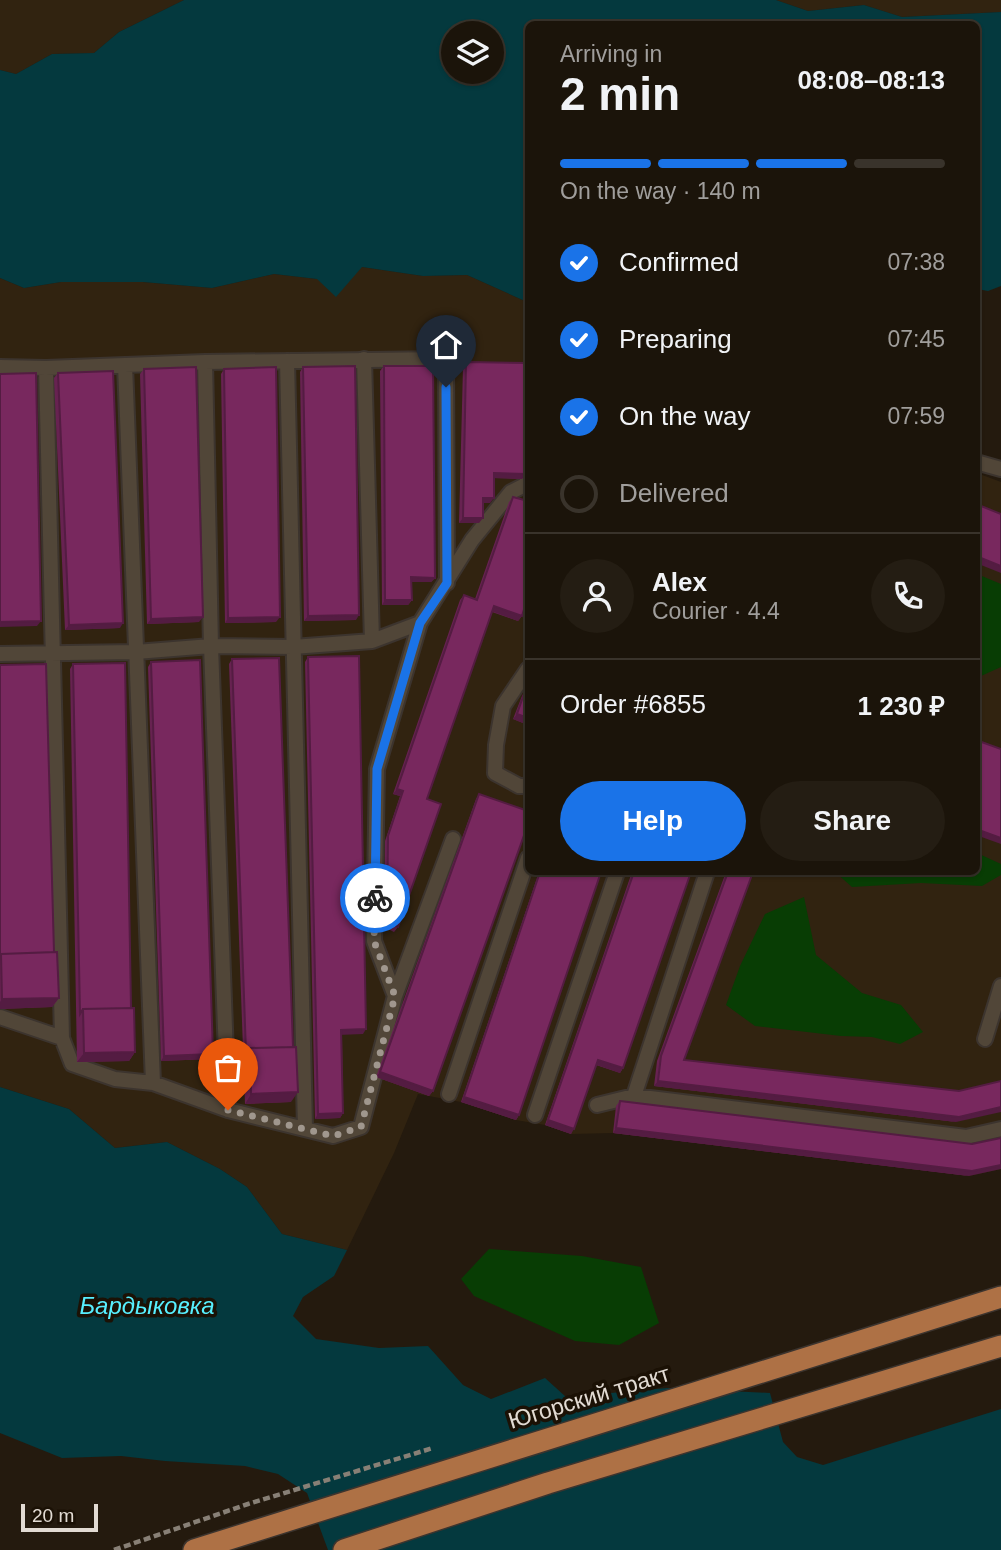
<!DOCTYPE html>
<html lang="en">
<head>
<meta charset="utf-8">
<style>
  body { margin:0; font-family:Helvetica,sans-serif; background:#241d13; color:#f1f3f6; height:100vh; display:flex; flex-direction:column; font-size:26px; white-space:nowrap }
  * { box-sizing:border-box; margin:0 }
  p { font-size:23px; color:#a09e9c }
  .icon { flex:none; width:38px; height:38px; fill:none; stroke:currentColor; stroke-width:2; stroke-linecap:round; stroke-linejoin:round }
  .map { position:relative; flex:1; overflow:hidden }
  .side { position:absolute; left:525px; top:21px; width:455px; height:854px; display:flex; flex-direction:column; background:#1b140a; border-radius:10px; box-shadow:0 2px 5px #0004,0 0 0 2px #39332b }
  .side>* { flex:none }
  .controls { position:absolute; left:441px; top:21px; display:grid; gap:14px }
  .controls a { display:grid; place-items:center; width:63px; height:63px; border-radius:50%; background:#1b140a; box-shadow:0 2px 5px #0004,0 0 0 2px #39332b; font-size:35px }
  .scale { position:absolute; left:21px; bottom:18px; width:77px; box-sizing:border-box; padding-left:7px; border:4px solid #e2dbd3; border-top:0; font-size:19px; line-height:24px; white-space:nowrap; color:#e2dbd3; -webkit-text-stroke:5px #1b1105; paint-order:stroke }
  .pin { position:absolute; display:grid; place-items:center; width:60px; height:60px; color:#fff; margin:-72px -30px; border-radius:50% 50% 50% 0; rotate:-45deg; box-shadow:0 0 7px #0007 }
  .pin .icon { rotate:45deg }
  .courier { position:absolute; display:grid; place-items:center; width:70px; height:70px; margin:-35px; border:5px solid #1a73e8; border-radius:50%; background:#fff; color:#222; box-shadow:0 2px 9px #0007 }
  .head em { font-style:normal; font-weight:700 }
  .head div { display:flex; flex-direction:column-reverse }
  .head { display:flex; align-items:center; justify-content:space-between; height:119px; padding:0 35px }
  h1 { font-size:46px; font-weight:700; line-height:52px }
  .bar { display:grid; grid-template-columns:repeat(4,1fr); gap:10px 7px; align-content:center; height:84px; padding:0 35px }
  .bar i { height:9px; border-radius:5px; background:#39332b }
  .bar .on { background:#1a73e8 }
  .bar p { grid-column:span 4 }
  .line { display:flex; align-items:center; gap:18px; padding:0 35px; border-top:2px solid #39332b }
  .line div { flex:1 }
  .round { display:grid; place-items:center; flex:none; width:74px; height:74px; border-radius:37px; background:#241d13 }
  ol { padding:0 35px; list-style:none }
  li { display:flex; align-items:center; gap:21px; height:77px }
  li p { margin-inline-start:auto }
  li .icon { padding:7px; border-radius:50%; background:#1a73e8; color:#fff; stroke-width:4 }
  li:last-child { color:#a09e9c }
  li i { width:38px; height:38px; border:4px solid #39332b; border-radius:50% }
  .cta { display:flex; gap:14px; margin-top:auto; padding:14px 35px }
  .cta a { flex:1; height:80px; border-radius:42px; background:#1a73e8; color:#fff; font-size:28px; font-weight:700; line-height:80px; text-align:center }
  .cta a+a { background:#241d13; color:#f1f3f6 }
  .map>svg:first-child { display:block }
  .built { fill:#312310 }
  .green { fill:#083d04 }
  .water { fill:#04393e; fill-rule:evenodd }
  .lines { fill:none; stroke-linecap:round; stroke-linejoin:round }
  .lane-casing { stroke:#3c342e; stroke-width:18 }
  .primary-casing { stroke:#3c342e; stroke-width:24 }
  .path { stroke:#888076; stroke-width:4.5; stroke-dasharray:7 3.5; stroke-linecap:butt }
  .lane { stroke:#514638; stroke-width:14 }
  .primary { stroke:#ae7145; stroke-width:21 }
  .wall { fill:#672251 }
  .shaded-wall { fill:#541c42 }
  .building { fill:#78285e; stroke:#541c42; stroke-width:2 }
  .done { stroke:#a0978e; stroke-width:7; stroke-dasharray:0 12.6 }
  .route { stroke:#1a73e8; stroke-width:9 }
  .labels { text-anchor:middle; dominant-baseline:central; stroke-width:7; stroke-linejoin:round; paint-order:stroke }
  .street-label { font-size:23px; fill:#e2dbd3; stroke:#1b1105 }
  .water-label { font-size:24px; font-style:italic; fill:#57effe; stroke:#1b1105 }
</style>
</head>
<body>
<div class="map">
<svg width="1001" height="1550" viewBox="0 0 1001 1550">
  <rect width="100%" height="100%" fill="#241a0e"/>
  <path class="built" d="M0,0H184L119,32L94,53L52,54L16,74L0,70Z
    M776,0H1001V12L902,17L864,5L808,11Z
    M362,267L423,276L467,275L527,302L522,479L528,487V872H976L977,473L1001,482V1169L969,1176L613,1133L571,1134L545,1125L516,1120L461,1102L418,1094L394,1153L347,1250L282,1234L247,1187L220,1169L167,1142L115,1148L69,1109L0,1087V278L24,288L61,282H143L212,288L274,274L317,279Z"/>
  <path class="green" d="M977,574L1001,584V667L981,676H976Z
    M977,853L1001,864V875L982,886L921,883L852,887L835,872H976Z
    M804,897L816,955L862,993L901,1005L923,1032L900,1044L872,1037L841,1036L755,1026L726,1005L740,966L765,914Z
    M489,1249L582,1256L641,1267L659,1323L619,1345L575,1341L474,1296L461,1279Z"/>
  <path class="water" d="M184,0H776L808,11L864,5L902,17L1001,12V286L988,291L977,289L976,24H528V301L527,302L467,275L423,276L362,267L336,297L317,279L274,274L212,288L143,282H61L24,288L0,278V70L16,74L52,54L94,53L119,32ZM453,33H492V72H453Z
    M0,1087L69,1109L115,1148L167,1142L220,1169L247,1187L282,1234L347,1250L334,1276L303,1297L293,1316L316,1339L379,1348L428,1346L463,1385L491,1399L545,1378L566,1397L667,1388L770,1393L783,1442L797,1457L823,1465L1001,1409V1550H328L307,1493L278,1474L245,1466L165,1461L121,1456L62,1458L0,1433Z"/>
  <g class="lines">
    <g class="lane-casing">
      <path id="lane" d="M364,359L372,641
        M287,361L305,1128
        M205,362L211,646L228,1110
        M125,365L153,1083
        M0,367L46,368L205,362L446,359L447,583
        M46,368L62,1038
        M976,462L1001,469
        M0,654L136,652L211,646L293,647L372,641L420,623L472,540L511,492L525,485L528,479
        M528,669L503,706L496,745L495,773L519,786H528
        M395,996L453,839
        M0,1017L62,1038L72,1064L115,1079L153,1083L228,1110L333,1136L361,1127L395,996L374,941L377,769L420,623
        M985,1039L1001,986
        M449,1094L528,858
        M634,1096L707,872
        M597,1105L634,1096L966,1137L1001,1129
        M535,1115L617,872"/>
    </g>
    <g class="primary-casing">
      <path id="primary" d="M194,1550L1001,1297
        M344,1550L548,1483L1001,1346"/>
    </g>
    <path class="path" d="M114,1550L248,1504L433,1448"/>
    <use href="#lane" class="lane"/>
    <use href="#primary" class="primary"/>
  </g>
  <path class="wall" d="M466,362L526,474L522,479L494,478L490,503H483L479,523H459L463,367Z
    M384,366L435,578L431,582H412V600L408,605H382L380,371Z
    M303,367L356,620L304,621L300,372Z
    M144,369L199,622L147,624L140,374Z
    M224,369L276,622L225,623L221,374Z
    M58,373L120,628L65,630L54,378Z
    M528,496V596L522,616L518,621L492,612L427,799L398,927L394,932L384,927L385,841L400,796L393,794L460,600L464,595L475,599L509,502L513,497L527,501Z
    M308,657L363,1034H342L343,1113L340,1118L315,1119L305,662Z
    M232,659L291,1102L245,1104L229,664Z
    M151,662L210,1059L161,1061L148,667Z
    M73,664L131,1008L135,1052L129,1061L77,1062L70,669Z
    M0,665L54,952L59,998L52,1007L0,1009Z
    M525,691L528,692V725L513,719L522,696Z
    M479,794L433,1091L429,1096L376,1077L476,799Z
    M539,872H601L519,1115L516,1120L461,1102Z
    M632,872H691L623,1068L620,1073L596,1065L571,1134L545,1125Z
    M726,872H753L684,1060L956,1122L654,1086L657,1061Z
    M620,1101L969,1176L613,1133L616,1106Z"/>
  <path class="shaded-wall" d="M494,473L526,474L522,479L491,478Z
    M483,498H494L490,503H480Z
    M463,518H483L479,523H459Z
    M976,556L1001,566V573L976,563Z
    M411,577L435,578L431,582H408Z
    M385,600H412L408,605H382Z
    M494,606L522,616L518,621L491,611Z
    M359,615L356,620L304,621L308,616Z
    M203,617L199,622L147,624L151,619Z
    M280,617L276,622L225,623L228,618Z
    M41,621L37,626L0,627V622Z
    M123,623L120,628L65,630L69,625Z
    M517,714L528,718V725L513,719Z
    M397,789L403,791L400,796L393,794Z
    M976,829L1001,838V844L976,835Z
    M59,998L52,1007L0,1009V1002L2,999Z
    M366,1029L363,1034L338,1035L341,1030Z
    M135,1052L129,1061L77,1062L84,1053Z
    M213,1054L210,1059L161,1061L164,1056Z
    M598,1060L623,1068L620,1073L594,1064Z
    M380,1072L433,1091L429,1096L376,1077Z
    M658,1081L1001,1107V1112L956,1122L654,1086Z
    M298,1092L291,1102L245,1104L251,1094Z
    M464,1097L519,1115L516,1120L461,1102Z
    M343,1113L340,1118L315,1119L318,1114Z
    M548,1120L574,1129L571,1134L545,1125Z
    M616,1128L1001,1165V1169L969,1176L613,1133Z"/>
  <path class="building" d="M466,362L528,363L526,474L494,473V498H483V518H463Z
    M355,366L359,615L308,616L303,367Z
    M384,366H433L435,578L411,577L412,600H385Z
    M196,367L203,617L151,619L144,369Z
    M276,367L280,617L228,618L224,369Z
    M113,371L123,623L69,625L58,373Z
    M36,373L41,621L0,622V374Z
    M513,497L528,501V596L522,616L494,606L427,799L441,804L398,927L387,922L388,836L403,791L397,789L464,595L477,600Z
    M976,504L1001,514V566L976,556Z
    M359,656L366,1029L341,1030L343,1113L318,1114L308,657Z
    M279,658L293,1047L250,1048L246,1053L232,659Z
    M200,660L213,1054L164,1056L151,662Z
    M125,663L131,1008L83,1009L80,1014L73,664Z
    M46,664L54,952L1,954L0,955V665Z
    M525,691L528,692V718L517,714Z
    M976,740L1001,749V838L976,829Z
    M479,794L528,811V824L433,1091L380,1072Z
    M540,872H601L519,1115L464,1097Z
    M634,872H691L623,1068L598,1060L574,1129L548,1120Z
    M728,872H753L684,1060L959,1091L1001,1081V1107L959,1117L658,1081L661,1056Z
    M57,952L59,998L2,999L1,954Z
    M134,1008L135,1052L84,1053L83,1009Z
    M296,1047L298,1092L251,1094L250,1048Z
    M620,1101L972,1144L1001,1138V1165L972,1171L616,1128Z"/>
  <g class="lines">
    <path class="done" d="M228,1110L333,1136L361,1127L395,996L374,941L375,898"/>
    <path class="route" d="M375,898L377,769L420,623L447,583L446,387"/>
  </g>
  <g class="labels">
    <g class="street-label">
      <text transform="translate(589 1397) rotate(-17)">Югорский тракт</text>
    </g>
    <g class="water-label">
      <text x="147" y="1305">Бардыковка</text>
    </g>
  </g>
</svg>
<div class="controls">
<a><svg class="icon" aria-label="layers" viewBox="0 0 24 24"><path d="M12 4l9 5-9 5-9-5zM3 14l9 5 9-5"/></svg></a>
</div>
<div class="scale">20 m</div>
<div class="pin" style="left:228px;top:1110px;background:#ea580c"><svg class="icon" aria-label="bag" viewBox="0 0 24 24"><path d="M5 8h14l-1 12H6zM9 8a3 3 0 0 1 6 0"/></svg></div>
<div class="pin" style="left:446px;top:387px;background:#1f2937"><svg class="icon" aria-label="home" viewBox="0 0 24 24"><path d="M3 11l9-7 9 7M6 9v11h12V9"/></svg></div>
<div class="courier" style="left:375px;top:898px"><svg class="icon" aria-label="bike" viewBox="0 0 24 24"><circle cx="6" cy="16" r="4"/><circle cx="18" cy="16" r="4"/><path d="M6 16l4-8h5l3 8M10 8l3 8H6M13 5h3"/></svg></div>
<section class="side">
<div class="head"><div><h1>2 min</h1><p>Arriving in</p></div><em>08:08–08:13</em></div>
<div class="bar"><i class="on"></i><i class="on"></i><i class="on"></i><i></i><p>On the way · 140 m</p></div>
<ol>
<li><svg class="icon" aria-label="check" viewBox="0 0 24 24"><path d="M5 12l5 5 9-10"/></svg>Confirmed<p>07:38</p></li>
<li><svg class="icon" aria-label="check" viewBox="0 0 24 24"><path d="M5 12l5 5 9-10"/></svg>Preparing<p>07:45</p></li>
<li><svg class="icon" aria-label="check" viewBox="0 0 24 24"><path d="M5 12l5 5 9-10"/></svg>On the way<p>07:59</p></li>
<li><i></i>Delivered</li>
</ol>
<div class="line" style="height:126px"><a class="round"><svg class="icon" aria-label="person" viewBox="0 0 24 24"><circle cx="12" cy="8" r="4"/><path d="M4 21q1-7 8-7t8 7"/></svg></a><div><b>Alex</b><p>Courier · 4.4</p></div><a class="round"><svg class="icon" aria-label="phone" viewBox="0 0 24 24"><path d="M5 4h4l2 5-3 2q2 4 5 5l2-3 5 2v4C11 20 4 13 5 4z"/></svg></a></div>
<div class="line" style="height:91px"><div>Order #6855</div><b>1 230 ₽</b></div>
<div class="cta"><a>Help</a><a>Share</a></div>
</section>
</div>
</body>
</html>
